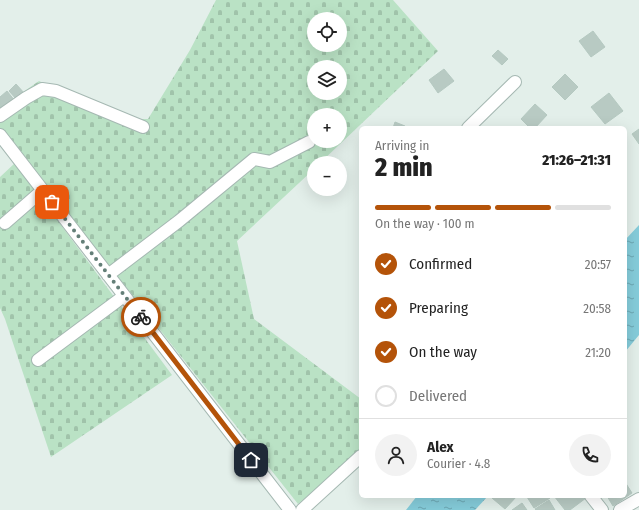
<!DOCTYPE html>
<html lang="en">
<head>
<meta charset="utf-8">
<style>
  body { margin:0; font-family:"Fira Sans Condensed",sans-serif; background:#f2f2f2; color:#222; height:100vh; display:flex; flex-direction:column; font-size:15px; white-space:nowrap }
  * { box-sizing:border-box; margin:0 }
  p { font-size:13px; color:#767676 }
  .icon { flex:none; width:22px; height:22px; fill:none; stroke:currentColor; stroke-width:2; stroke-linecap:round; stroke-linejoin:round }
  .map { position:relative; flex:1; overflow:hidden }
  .panel { position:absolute; left:359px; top:126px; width:268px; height:372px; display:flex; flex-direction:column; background:#fff; border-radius:6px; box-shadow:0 4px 16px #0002 }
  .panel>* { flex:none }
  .fabs { position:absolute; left:307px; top:12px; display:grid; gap:8px }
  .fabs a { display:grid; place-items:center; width:40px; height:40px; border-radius:50%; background:#fff; box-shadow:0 4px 16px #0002; font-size:20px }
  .pin { position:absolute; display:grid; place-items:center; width:34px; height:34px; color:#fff; margin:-17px; border-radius:8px; box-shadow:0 2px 6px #0006 }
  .courier { position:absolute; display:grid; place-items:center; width:40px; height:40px; margin:-20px; border:3px solid #b45309; border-radius:50%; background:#fff; color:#222; box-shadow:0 1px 5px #0007 }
  .head em { font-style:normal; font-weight:800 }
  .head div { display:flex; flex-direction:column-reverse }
  .head { display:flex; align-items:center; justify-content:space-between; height:68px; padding:0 16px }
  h1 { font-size:26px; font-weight:800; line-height:30px }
  .bar { display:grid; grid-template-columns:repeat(4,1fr); gap:6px 4px; align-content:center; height:48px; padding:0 16px }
  .bar i { height:5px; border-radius:3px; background:#e0e0e0 }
  .bar .on { background:#b45309 }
  .bar p { grid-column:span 4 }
  .line { display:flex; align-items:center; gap:10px; padding:0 16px; border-top:1px solid #e0e0e0 }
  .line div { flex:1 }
  .round { display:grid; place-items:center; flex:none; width:42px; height:42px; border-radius:21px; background:#f2f2f2 }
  ol { padding:0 16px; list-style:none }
  li { display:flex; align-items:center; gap:12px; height:44px }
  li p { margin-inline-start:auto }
  li .icon { padding:4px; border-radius:50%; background:#b45309; color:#fff; stroke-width:4 }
  li:last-child { color:#767676 }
  li i { width:22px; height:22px; border:2px solid #e0e0e0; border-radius:50% }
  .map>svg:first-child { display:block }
  .cemetery { fill:url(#cemetery-stones); fill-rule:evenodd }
  .water { fill:url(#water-ripples) }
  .building { fill:#b8cac3; stroke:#b5c9c1 }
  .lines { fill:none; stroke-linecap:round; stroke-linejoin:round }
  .minor-casing { stroke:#a5b8b2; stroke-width:14 }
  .minor { stroke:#fff; stroke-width:12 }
  .done { stroke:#647f78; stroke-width:4; stroke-dasharray:0 7.2 }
  .route { stroke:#b45309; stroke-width:5 }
</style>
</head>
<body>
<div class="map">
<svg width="639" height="510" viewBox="0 0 639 510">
  <defs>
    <pattern id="cemetery-stones" width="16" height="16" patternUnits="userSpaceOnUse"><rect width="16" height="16" fill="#bae2c5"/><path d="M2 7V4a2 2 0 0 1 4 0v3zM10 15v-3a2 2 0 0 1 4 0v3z" fill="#a0c3aa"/></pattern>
    <pattern id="water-ripples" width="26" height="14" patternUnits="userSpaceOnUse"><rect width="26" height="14" fill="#85ccda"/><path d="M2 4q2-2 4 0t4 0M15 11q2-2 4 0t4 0" fill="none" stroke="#6ca7b2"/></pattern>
  </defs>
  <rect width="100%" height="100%" fill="#e3efea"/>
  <path class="cemetery" d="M216,0H393L438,51L320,163H314V169L237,241L254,319L361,399V450L298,504L0,128V108L39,81L101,109L131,119H148L190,50ZM314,19H340V45H314ZM314,67H340V93H314ZM314,115H340V141H314Z
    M15,163L172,375L51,457L5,319L0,308V177Z"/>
  <path class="water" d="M639,225V335L625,352V240Z
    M417,496H488L475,510H406Z"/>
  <path class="building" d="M593,31L605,47L591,57L579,41Z
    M498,50L508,59L502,65L492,56Z
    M444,69L454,81L438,93L429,80Z
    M565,74L578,87L565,100L552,87Z
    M16,84L25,94L17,100L9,91Z
    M7,91L15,101L0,111V97Z
    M609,93L623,111L605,124L591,107Z
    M535,104L547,115L535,128H530L521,119Z
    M395,122L405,126L404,128H393Z
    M639,129V144L632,134Z
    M625,482L632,493L613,506L607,496H625Z
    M494,496H517L505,509L492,498Z
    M529,496H548L550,498L534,508L527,497Z
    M554,496H584L586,498L570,510H565Z
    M549,500L555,510H536L535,509Z
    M522,503L527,510H512Z"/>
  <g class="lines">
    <g class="minor-casing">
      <path id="minor" d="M0,116L26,98L42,89L56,91L143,127
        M468,128L515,82
        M0,135L290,510
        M5,223L43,190
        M108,275L179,221L254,159L270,162L309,142
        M38,360L124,296
        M591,496L602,510
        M302,510L361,456
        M620,510L639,499"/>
    </g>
    <use href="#minor" class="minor"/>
  </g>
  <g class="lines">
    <path class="done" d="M52,202L141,317"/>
    <path class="route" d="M141,317L251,460"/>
  </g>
</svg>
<div class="fabs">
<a><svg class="icon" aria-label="locate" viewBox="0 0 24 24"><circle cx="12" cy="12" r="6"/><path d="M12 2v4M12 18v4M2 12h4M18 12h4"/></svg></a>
<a><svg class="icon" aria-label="layers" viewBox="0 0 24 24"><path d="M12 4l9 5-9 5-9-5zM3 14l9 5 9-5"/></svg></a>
<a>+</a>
<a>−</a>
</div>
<div class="pin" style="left:52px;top:202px;background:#ea580c"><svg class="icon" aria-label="bag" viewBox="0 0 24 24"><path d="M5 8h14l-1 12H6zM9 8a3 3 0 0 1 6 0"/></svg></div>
<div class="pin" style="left:251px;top:460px;background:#1f2937"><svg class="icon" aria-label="home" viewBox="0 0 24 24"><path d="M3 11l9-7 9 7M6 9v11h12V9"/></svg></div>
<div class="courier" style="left:141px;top:317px"><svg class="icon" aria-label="bike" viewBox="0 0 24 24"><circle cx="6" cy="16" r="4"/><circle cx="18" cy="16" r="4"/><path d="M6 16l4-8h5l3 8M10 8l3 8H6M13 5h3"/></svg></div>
<section class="panel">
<div class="head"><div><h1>2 min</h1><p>Arriving in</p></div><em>21:26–21:31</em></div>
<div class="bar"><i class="on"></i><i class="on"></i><i class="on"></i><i></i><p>On the way · 100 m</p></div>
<ol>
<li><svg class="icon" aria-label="check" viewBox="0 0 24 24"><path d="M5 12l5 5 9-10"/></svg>Confirmed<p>20:57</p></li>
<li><svg class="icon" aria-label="check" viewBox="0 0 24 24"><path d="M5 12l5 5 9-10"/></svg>Preparing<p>20:58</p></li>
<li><svg class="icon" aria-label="check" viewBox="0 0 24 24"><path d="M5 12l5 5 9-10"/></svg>On the way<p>21:20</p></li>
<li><i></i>Delivered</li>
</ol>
<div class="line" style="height:72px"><a class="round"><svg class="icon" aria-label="person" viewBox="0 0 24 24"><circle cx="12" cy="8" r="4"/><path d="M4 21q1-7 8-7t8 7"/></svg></a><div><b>Alex</b><p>Courier · 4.8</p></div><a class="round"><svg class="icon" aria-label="phone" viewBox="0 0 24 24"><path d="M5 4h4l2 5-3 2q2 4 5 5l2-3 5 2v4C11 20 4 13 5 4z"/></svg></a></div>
</section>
</div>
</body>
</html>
